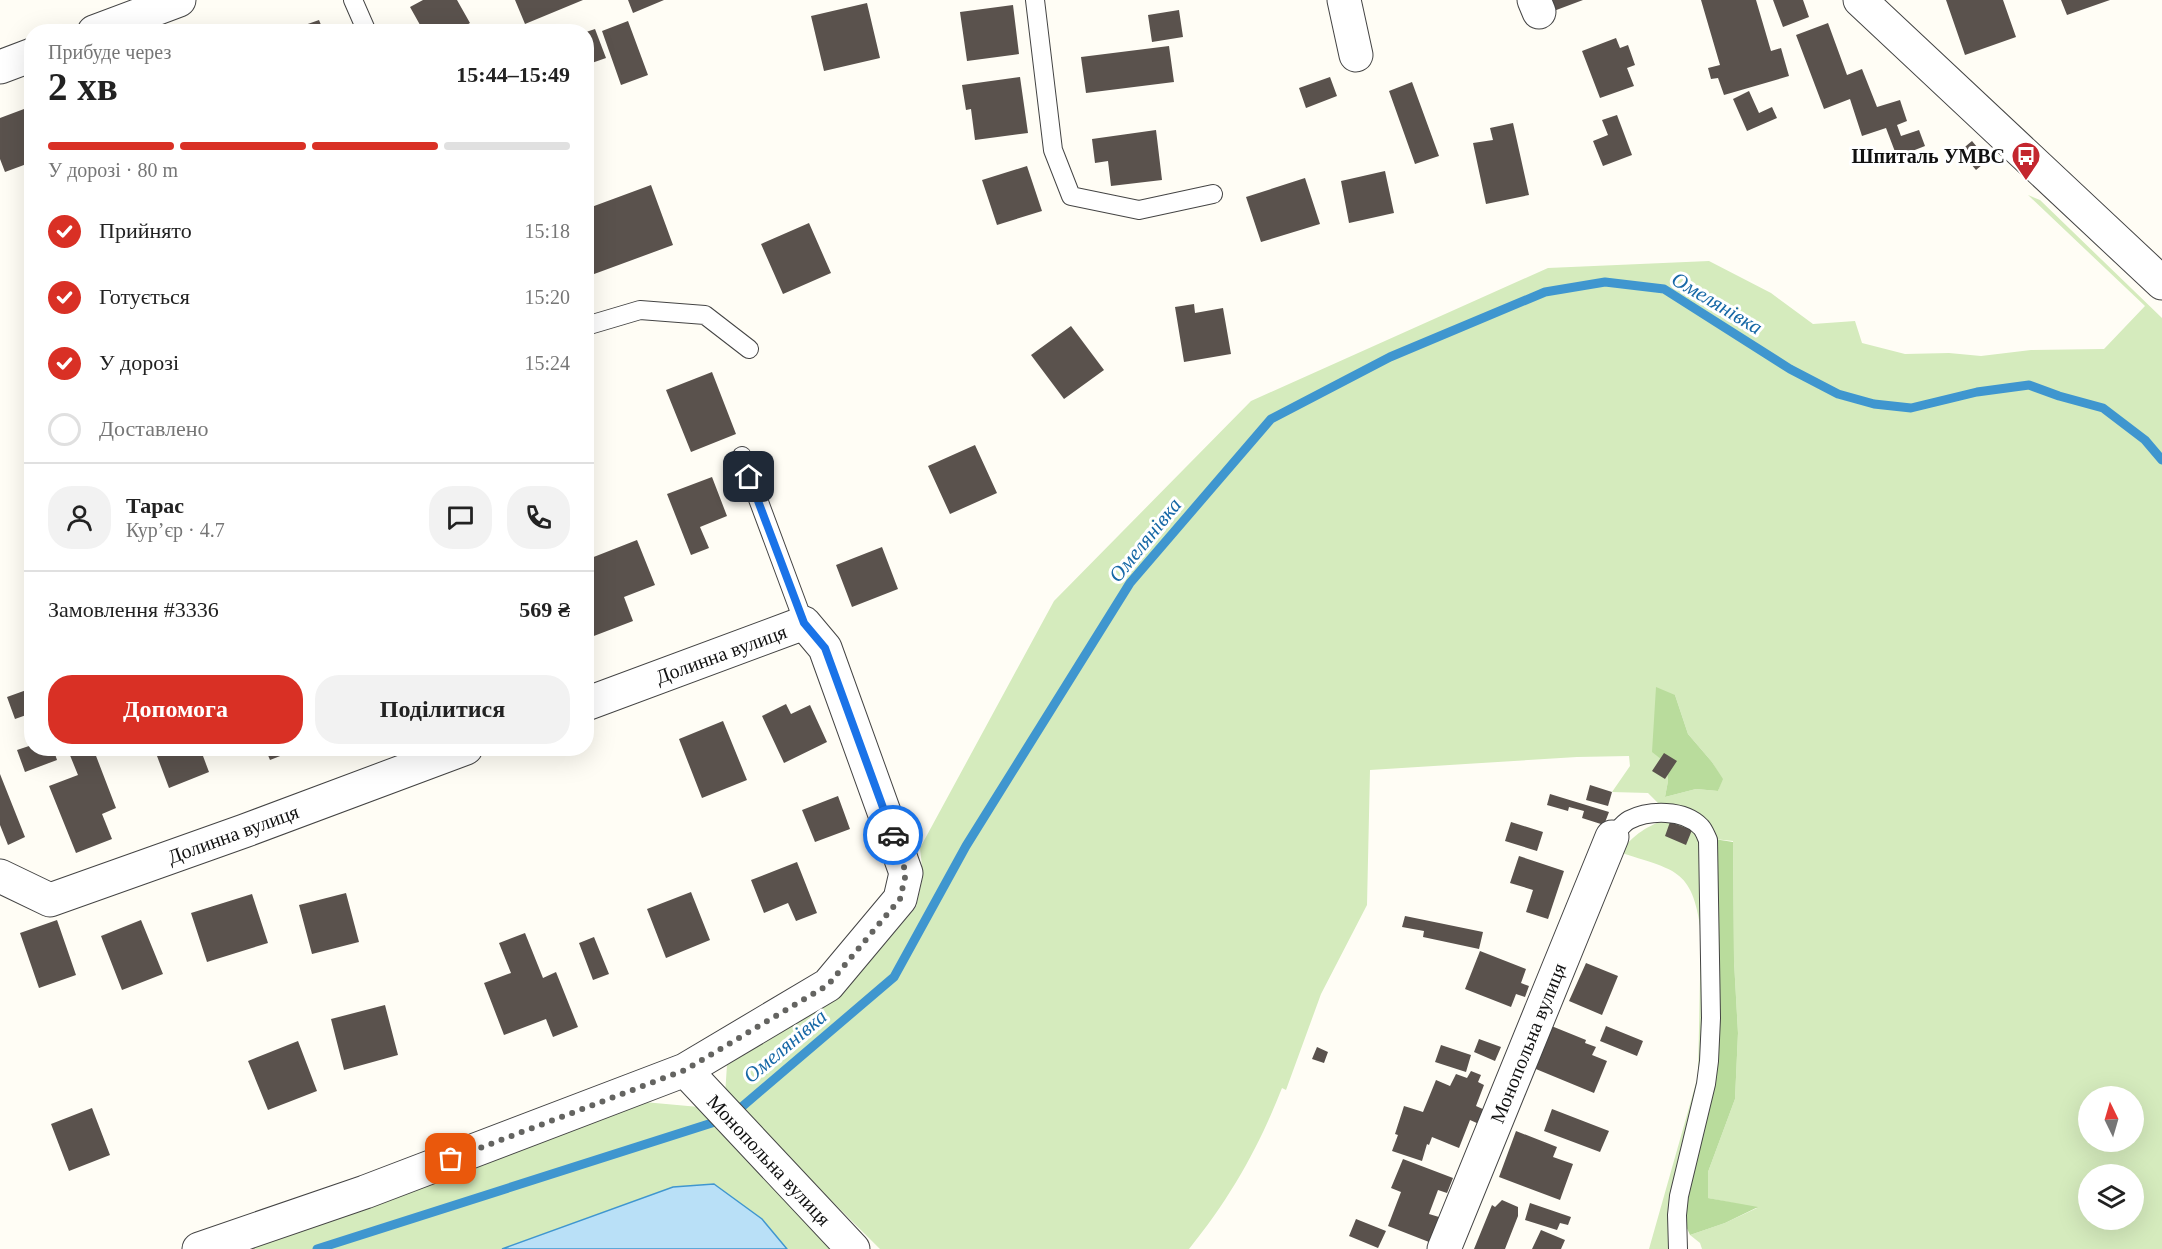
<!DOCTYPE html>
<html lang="uk">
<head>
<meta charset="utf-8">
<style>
  body { margin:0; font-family:Georgia,serif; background:#f2f2f2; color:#222; height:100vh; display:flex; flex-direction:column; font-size:22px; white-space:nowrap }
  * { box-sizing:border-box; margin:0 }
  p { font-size:20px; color:#767676 }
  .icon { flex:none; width:33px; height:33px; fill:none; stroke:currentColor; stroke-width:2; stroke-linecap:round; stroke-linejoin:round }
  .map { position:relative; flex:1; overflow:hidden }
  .panel { position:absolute; left:24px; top:24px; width:570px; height:732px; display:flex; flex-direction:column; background:#fff; border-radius:24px; box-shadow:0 6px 24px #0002 }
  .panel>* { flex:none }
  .needle { width:39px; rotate:355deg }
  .tools { position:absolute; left:2078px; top:1086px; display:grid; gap:12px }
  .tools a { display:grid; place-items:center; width:66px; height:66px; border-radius:50%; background:#fff; box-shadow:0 6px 24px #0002; font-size:30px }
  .pin { position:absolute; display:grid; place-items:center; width:51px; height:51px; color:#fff; margin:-26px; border-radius:12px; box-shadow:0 3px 9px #0006 }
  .courier { position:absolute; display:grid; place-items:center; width:60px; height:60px; margin:-30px; border:4px solid #1a73e8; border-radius:50%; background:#fff; color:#222; box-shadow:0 2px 8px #0007 }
  .summary em { font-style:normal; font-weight:800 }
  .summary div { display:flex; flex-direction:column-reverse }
  .summary { display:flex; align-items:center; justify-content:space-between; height:102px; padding:0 24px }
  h1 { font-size:39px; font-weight:800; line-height:45px }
  .bar { display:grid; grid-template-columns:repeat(4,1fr); gap:9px 6px; align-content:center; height:72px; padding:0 24px }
  .bar i { height:8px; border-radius:4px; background:#e0e0e0 }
  .bar .on { background:#d93025 }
  .bar p { grid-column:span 4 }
  .line { display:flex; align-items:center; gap:15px; padding:0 24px; border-top:2px solid #e0e0e0 }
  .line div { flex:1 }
  .round { display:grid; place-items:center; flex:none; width:63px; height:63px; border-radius:24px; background:#f2f2f2 }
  ol { padding:0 24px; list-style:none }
  li { display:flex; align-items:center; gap:18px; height:66px }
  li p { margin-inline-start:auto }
  li .icon { padding:6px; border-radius:50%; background:#d93025; color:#fff; stroke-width:4 }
  li:last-child { color:#767676 }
  li i { width:33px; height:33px; border:3px solid #e0e0e0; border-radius:50% }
  .button { display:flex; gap:12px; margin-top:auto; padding:12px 24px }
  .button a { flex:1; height:69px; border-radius:24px; background:#d93025; color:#fff; font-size:24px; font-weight:800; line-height:69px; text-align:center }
  .button a+a { background:#f2f2f2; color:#222 }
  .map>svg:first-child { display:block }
  .green { fill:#d5ebbd; fill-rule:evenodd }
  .forest { fill:#b9dc9c }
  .water { fill:#b9e0f7; stroke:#3f96cf; stroke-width:1.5 }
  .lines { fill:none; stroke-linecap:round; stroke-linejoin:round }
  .stream { stroke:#3f96cf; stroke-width:9 }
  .building { fill:#5a524d }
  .service-casing { stroke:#444; stroke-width:20 }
  .minor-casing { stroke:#444; stroke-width:35 }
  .tertiary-casing { stroke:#444; stroke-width:35 }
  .service { stroke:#fff; stroke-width:18 }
  .minor { stroke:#fff; stroke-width:33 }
  .tertiary { stroke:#fff; stroke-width:33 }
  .done { stroke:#646461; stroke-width:6; stroke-dasharray:0 10.8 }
  .route { stroke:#1a73e8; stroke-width:8 }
  .labels { text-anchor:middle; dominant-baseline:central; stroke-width:6; stroke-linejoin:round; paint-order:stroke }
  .poi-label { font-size:20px; font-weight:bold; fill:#111; stroke:#fff; text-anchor:end }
  .street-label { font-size:20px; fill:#111; stroke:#fff }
  .water-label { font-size:21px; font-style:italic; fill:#1768a6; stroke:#fff }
</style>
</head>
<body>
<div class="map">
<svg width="2162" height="1249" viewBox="0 0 2162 1249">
  <rect width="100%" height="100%" fill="#fffdf5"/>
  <path class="green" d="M2028,195L2040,200L2162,318V1249H1702L1700,1243L1690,1235L1725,1223L1757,1208L1708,1198V1172L1735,1099L1738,1033L1734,961L1733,841L1714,839L1688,810L1658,803L1648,793L1612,792L1630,766L1629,756L1577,757L1370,770L1367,905L1321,994L1286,1090L1282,1088C1258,1149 1230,1198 1189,1249H880L725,1095L727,1065L839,998L916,907L923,876L920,848L1054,601L1251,401L1548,268L1709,261L1771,293L1813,324L1855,321L1862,343L1905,354L1949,353L1981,356L2031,350L2104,349L2145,306ZM1675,695L1688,734L1712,762L1722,779L1718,791L1696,789L1665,797L1668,781L1666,763ZM2088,1096H2133V1142H2088ZM2088,1174H2133V1220H2088Z
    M1669,819L1696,830L1702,846V1081L1669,1244L1668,1249H1649L1698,1076L1701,931C1692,867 1675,871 1619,852C1636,834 1645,826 1669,819Z
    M644,1102L699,1107L831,1249H787L762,1219L673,1187L502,1249H246Z"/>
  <path class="forest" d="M1656,687L1675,695L1688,734L1712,762L1723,779L1718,791L1696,789L1665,797L1668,781L1666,763L1652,752Z
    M1714,839L1733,842L1734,961L1738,1033L1735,1099L1708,1172V1198L1758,1207L1725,1223L1690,1235L1686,1226L1687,1205L1694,1169L1716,1076L1720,1023Z"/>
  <path class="water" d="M714,1184L762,1219L787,1249H502L673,1187Z"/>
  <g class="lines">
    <path class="stream" d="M317,1249L715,1122L737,1111L894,977L966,846L1130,583L1271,419L1390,357L1545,292L1605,282L1664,289L1790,369L1838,394L1874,404L1911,408L1977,392L2029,385L2059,396L2103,408L2145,440L2162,460"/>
  </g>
  <path class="building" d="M423,0H457L470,23L455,32H424L410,7Z
    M515,0H583L525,24Z
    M628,0H664L633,13Z
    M1547,0H1583L1551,12Z
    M1701,0H1756L1771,51L1781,48L1789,76L1724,95L1718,78L1711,79L1708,68L1720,65Z
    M1773,0H1803L1809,17L1783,27Z
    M1946,0H2003L2016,37L1965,55Z
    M2061,0H2110L2067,15Z
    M867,3L880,58L824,71L811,16Z
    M1013,5L1019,54L967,61L960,12Z
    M1179,10L1183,37L1152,42L1148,15Z
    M319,20L324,32H288V31Z
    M628,21L648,75L621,85L602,31Z
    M1828,23L1847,75L1862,69L1877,107L1900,100L1907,121L1897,125L1901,136L1919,130L1925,146L1897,157L1886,128L1862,136L1850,99L1824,109L1796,35Z
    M595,29L606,58L586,65V32Z
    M1616,38L1620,48L1628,45L1635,65L1627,68L1634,86L1600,98L1582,51Z
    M1169,46L1174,82L1086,93L1081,57Z
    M1020,77L1028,133L975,140L971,109L966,110L962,85Z
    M1330,77L1337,96L1306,108L1299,88Z
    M1412,82L1439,156L1415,164L1389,91Z
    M1749,91L1759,113L1772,107L1777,118L1747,131L1733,99Z
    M32,106V162L5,172L0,159V118Z
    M1617,115L1632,155L1603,166L1593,141L1608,135L1602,120Z
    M1513,123L1529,195L1486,204L1473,143L1493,140L1490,128Z
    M1156,130L1162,180L1111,186L1108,161L1095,163L1092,139Z
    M1972,141L1988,160L1976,170L1960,151Z
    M1027,166L1042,211L997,225L982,180Z
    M1385,171L1394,213L1349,223L1341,181Z
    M1305,178L1320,224L1261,242L1246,197Z
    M651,185L673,245L586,277V209Z
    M809,223L831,273L783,294L761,244Z
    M1194,304L1195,313L1223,308L1231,354L1184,362L1175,307Z
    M1071,326L1104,370L1064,399L1031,355Z
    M712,372L736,434L691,452L666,390Z
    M975,445L997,493L950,514L928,466Z
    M712,477L727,516L700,527L709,548L691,555L667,494Z
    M637,540L655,585L624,597L633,621L586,639V560Z
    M882,547L898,589L852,607L836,565Z
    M32,688V713L15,719L7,697Z
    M786,704L791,714L810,705L827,742L784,763L762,716Z
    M723,721L747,780L702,798L679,739Z
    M32,745V748H53L57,760L25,772L17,750Z
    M67,748H93L116,808L102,814L112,839L76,853L49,786L78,775Z
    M154,748H200L209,772L169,788Z
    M265,748H298V749L270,760Z
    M1664,753L1677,761L1665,779L1652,771Z
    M0,774L25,837L8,845L0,825Z
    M1590,785L1612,792L1608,806L1586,800Z
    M1550,794L1609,812L1604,825L1582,818L1584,811L1569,807L1568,811L1547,805Z
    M838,796L850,829L815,842L802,810Z
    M1511,822L1543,832L1537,851L1505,841Z
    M1670,822L1692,830L1686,845L1665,836Z
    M1519,856L1564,871L1548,919L1526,912L1533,890L1510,883Z
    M797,862L817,913L796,921L788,903L764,913L751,880Z
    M691,892L710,940L666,958L647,909Z
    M346,893L359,942L312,954L299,905Z
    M252,894L268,943L207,962L191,913Z
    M1405,916L1483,932L1479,949L1423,937L1424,931L1402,927Z
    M57,920L76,975L39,988L20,933Z
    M141,920L163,974L122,990L101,936Z
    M525,933L543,978L556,972L578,1027L553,1037L546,1019L504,1035L484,983L511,973L499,943Z
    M594,937L609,974L593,980L579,943Z
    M1480,951L1526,969L1521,983L1529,986L1525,997L1516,994L1511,1007L1465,989Z
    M1586,963L1618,976L1602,1015L1569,1001Z
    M385,1005L398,1055L344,1070L331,1019Z
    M1549,1025L1586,1040L1585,1043L1596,1047L1592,1055L1607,1061L1594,1093L1531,1067Z
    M1606,1026L1643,1041L1637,1056L1600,1041Z
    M1479,1039L1501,1047L1495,1061L1474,1052Z
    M298,1041L317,1091L268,1110L248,1061Z
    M1441,1045L1471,1055L1466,1072L1435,1062Z
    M1317,1047L1328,1052L1324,1063L1312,1059Z
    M1471,1071L1481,1075L1478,1082L1484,1085L1476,1106L1485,1110L1479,1124L1470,1120L1459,1148L1432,1137L1429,1145L1427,1144L1422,1161L1392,1151L1398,1135L1395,1134L1404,1106L1423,1112L1436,1080L1450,1086L1456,1074L1467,1078Z
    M92,1108L110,1155L69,1171L51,1124Z
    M1552,1109L1609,1131L1600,1152L1544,1131Z
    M1516,1131L1557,1147L1553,1157L1573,1164L1560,1200L1499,1177Z
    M1403,1159L1453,1178L1447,1193L1438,1190L1429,1214L1439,1217L1429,1242L1388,1226L1401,1192L1391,1188Z
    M1502,1200L1518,1207V1216L1505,1249H1474L1492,1205L1495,1207Z
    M1530,1203L1571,1217L1568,1225L1560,1223L1557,1230L1525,1220Z
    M1356,1219L1386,1231L1378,1248L1349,1236Z
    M1541,1230L1565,1240L1561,1249H1532Z"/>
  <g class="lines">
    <g class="service-casing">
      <path id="service" d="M353,0L367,32
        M1035,0L1053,150L1071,196L1139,210L1213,194
        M586,326L640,310L705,315L749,349
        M742,456L804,623
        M1612,837C1617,832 1623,823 1629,820C1649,810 1684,809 1701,827C1704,830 1706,836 1708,840L1711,1018L1709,1061L1706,1084L1679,1196L1677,1215L1678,1249"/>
    </g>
    <g class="minor-casing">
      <path id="minor" d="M1344,0L1356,55
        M1534,0L1539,12
        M0,876L50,900L244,831L466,748
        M685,1070L853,1249
        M199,1249L365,1192L685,1070L828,985L900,899L906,873L825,648L804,623L586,704
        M1444,1249L1612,837"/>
    </g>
    <g class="tertiary-casing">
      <path id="tertiary" d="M1860,0L2162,283
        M94,32L179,0
        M0,67L32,55"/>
    </g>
    <use href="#service" class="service"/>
    <use href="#minor" class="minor"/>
    <use href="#tertiary" class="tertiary"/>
  </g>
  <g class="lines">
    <path class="done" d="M451,1159L685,1070L828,985L900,899L906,873L893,835"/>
    <path class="route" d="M749,477L804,623L825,648L893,835"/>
  </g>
  <defs>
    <g id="bus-pin" transform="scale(1.5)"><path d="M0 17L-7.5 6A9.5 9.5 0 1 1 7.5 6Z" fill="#c4262e" stroke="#fff"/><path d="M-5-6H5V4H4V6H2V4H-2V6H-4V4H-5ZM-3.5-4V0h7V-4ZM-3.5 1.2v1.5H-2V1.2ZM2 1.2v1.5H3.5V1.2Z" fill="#fff"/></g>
  </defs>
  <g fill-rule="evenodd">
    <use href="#bus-pin" x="2026" y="156"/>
  </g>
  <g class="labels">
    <g class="poi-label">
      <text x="2005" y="156">Шпиталь УМВС</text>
    </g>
    <g class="street-label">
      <text transform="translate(721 654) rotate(-20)">Долинна вулиця</text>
      <text transform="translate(233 834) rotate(-20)">Долинна вулиця</text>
      <text transform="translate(1528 1043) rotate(-68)">Монопольна вулиця</text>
      <text transform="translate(769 1160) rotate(47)">Монопольна вулиця</text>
    </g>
    <g class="water-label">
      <text transform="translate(1717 303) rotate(31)">Омелянівка</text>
      <text transform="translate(1145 540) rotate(-51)">Омелянівка</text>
      <text transform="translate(785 1046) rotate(-40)">Омелянівка</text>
    </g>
  </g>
</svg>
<div class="tools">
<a><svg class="needle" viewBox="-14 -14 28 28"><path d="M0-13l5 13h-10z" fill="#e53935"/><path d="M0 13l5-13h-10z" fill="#767676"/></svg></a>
<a><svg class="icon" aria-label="layers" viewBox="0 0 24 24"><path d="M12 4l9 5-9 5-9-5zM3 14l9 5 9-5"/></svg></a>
</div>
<div class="pin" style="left:451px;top:1159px;background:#ea580c"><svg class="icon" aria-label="bag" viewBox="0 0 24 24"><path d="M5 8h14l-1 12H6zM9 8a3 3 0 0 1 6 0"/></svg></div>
<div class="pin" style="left:749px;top:477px;background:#1f2937"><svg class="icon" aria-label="home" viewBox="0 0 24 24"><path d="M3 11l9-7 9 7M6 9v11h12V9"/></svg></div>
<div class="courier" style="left:893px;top:835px"><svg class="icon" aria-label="car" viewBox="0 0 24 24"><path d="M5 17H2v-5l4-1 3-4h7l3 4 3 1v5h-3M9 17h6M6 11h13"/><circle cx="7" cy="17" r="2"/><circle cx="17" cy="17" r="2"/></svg></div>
<section class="panel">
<div class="summary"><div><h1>2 хв</h1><p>Прибуде через</p></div><em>15:44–15:49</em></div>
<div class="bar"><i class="on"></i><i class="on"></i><i class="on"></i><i></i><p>У дорозі · 80 m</p></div>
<ol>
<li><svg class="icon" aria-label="check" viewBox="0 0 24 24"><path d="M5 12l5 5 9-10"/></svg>Прийнято<p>15:18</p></li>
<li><svg class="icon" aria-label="check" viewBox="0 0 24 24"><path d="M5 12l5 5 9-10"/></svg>Готується<p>15:20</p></li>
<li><svg class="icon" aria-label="check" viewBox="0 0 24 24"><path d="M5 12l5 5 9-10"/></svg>У дорозі<p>15:24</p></li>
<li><i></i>Доставлено</li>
</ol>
<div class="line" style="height:108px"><a class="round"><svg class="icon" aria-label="person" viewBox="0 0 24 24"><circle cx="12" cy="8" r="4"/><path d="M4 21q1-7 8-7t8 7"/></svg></a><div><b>Тарас</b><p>Кур’єр · 4.7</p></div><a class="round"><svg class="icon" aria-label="chat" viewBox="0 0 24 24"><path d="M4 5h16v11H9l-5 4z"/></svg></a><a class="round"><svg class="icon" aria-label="phone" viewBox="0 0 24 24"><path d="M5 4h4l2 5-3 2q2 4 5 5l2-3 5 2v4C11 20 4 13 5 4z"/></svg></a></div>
<div class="line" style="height:78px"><div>Замовлення #3336</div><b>569 ₴</b></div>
<div class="button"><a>Допомога</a><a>Поділитися</a></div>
</section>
</div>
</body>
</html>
